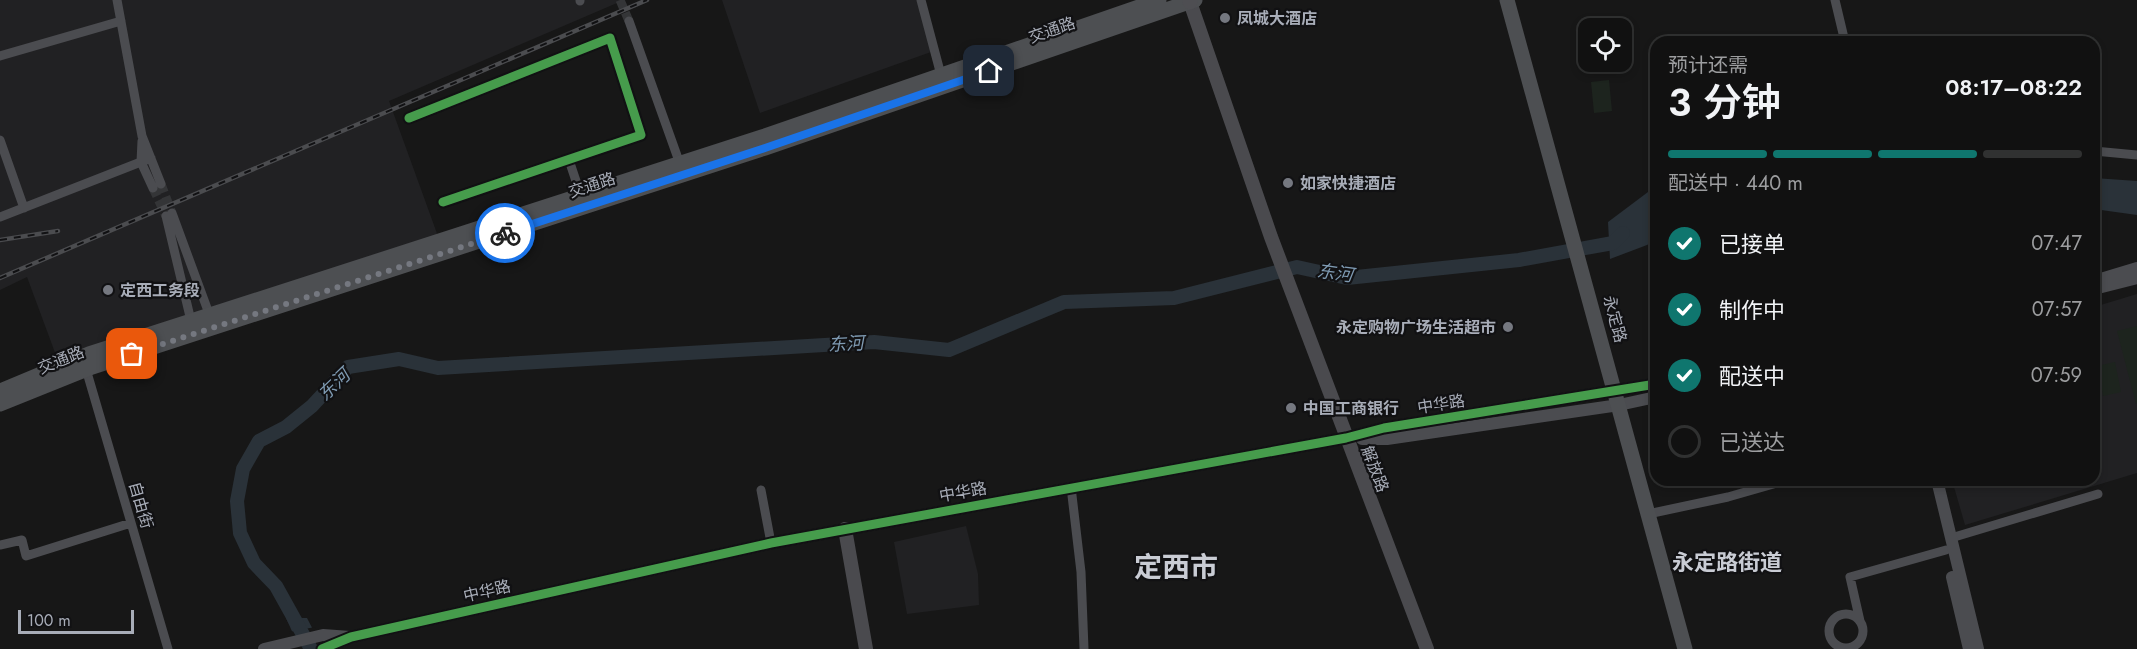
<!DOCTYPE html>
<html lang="zh">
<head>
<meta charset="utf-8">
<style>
  body { margin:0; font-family:Jost,"Noto Sans SC",sans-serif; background:#1a1a1a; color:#f1f3f6; height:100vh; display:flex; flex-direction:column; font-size:22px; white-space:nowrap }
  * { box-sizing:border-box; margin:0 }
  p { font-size:20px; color:#9c9d9f }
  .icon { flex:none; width:33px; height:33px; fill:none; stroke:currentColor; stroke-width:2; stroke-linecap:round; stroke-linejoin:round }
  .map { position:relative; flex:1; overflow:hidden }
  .side { position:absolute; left:1650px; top:36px; width:450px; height:450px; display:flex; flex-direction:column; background:#111; border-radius:18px; box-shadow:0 3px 9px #0003,0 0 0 2px #303131 }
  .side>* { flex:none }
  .controls { position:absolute; left:1578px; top:18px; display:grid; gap:12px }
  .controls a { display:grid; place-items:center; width:54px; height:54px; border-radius:12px; background:#111; box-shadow:0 3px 9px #0003,0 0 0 2px #303131; font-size:30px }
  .scale { position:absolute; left:18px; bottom:15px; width:116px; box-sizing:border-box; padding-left:6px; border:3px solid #a8adb8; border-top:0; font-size:16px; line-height:21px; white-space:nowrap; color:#a8adb8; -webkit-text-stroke:4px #111113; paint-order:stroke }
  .pin { position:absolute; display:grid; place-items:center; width:51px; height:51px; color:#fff; margin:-26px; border-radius:12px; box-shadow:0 3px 9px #0006 }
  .courier { position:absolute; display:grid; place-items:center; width:60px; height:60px; margin:-30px; border:4px solid #1a73e8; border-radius:50%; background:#fff; color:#222; box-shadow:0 2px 8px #0007 }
  .headline em { font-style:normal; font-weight:600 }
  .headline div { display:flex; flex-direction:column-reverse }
  .headline { display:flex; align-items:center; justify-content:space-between; height:102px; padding:0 18px }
  h1 { font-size:39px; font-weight:600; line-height:45px }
  .bar { display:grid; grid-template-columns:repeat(4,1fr); gap:9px 6px; align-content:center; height:72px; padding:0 18px }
  .bar i { height:8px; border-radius:4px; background:#303131 }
  .bar .current { background:#0f766e }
  .bar p { grid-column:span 4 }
  ol { padding:0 18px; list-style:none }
  li { display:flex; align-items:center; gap:18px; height:66px }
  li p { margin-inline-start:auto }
  li .icon { padding:6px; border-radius:50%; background:#0f766e; color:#fff; stroke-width:4 }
  li:last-child { color:#9c9d9f }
  li i { width:33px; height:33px; border:3px solid #303131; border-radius:50% }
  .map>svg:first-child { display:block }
  .built { fill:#212123 }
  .green { fill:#1d241e }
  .water { fill:#2a3239 }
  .pier { fill:#171717 }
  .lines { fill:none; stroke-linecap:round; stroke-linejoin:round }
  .river { stroke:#2a3239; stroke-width:14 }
  .minor-tunnel { stroke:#343537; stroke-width:9; stroke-dasharray:9 4.5; stroke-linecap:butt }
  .minor { stroke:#4b4c50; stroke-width:9 }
  .tertiary { stroke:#4b4c50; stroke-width:12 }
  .secondary { stroke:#4a4a4e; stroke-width:14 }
  .primary { stroke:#4d4f52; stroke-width:15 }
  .trunk { stroke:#4e4e52; stroke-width:15 }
  .rail-casing { stroke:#4b4c4f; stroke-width:4.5 }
  .rail { stroke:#111113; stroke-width:2; stroke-dasharray:7; stroke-linecap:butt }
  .cycleway-casing { stroke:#111113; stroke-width:13 }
  .cycleway { stroke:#469c4c; stroke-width:9 }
  .done { stroke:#757880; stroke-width:6; stroke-dasharray:0 10.8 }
  .route { stroke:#1a73e8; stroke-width:8 }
  .poi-dot { fill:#757880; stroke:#111113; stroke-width:2 }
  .labels { text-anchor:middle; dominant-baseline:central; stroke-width:4.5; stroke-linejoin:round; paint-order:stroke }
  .poi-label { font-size:16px; font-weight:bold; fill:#a8adb8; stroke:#111113; text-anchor:start }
  .street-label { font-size:16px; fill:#a8adb8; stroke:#111113 }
  .water-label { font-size:18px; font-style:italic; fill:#7f9bb3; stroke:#111113 }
  .district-label { font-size:22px; font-weight:bold; fill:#c9ccd4; stroke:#111113 }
  .town-label { font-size:28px; font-weight:bold; fill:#c9ccd4; stroke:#111113 }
</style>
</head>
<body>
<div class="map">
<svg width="2137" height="649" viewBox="0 0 2137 649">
  <rect width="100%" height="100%" fill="#171717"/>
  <path class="built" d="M0,0H624L389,101L443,250L57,358L27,277L0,290Z
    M722,0H917L931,52L760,113Z
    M2137,294V473L1965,525L1952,480H2094V307Z
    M966,526L978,574L979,605L907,614L894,542Z"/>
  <path class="green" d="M1609,80L1612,111L1594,113L1591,82Z
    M2137,326V403L2136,404L2117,331Z
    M2115,362L2121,392L2103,396L2097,366Z"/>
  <path class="water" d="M2094,178L2137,181V215L2094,209Z
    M1656,186V239L1647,245L1610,259L1608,222Z
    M286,618H307L323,649H300Z"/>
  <path class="pier" d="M315,627L326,649H296L289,632Z"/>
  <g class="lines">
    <path class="river" d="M311,649L276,586L254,563L240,533L237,501L243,469L259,441L286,427L312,406L348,367L399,359L438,368L874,342L949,350L1064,302L1174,298L1297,267L1347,278L1519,260L1613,243L1623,233"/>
    <path class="minor-tunnel" d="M620,0L629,21
      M161,184L172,213
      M153,188L166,216"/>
    <path class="minor" d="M117,0L142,136L161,184
      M580,0V1
      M921,0L941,75
      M1835,0L1845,42
      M629,21L680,164
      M0,56L121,21
      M409,118L610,38L641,135L443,202
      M0,140L24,208
      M142,141L141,162L153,188
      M2094,151L2137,155
      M569,160L581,196
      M172,213L211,319
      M166,216L192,325
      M0,217L151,158
      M86,369L168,649
      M1071,487L1081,572L1084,649
      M761,490L771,543
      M1648,514L1728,497L1787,480
      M1951,538L2098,494
      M0,545L22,540L26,556L131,523
      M1829 631a17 17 0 1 1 34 0a17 17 0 1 1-34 0Z
      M1860,621L1850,577L1946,550"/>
    <path class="tertiary" d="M2094,281L2137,268
      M2094,289L2137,278
      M1362,439H1387L1619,405L1656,397
      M1937,480L1978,649
      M1952,577L1969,649
      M264,649L323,635L350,637
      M322,649L351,637L771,543L1346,438L1384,428L1656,384"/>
    <path class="secondary" d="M1190,2L1271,237L1427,649
      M845,529L866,649"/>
    <path class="primary" d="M1507,0L1685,649
      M0,391L89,354L762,137L1159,0
      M0,404L92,367L765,148L1195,0"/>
    <path class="trunk" d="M1190,0V2"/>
    <g class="rail-casing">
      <path id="rail" d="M0,240L58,231
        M0,278L647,0"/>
    </g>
    <use href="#rail" class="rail"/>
    <g class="cycleway-casing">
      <path id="cycleway" d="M409,118L610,38L641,135L443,202
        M322,649L351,637L771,543L1346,438L1384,428L1656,384"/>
    </g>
    <use href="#cycleway" class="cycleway"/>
  </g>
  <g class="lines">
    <path class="done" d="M132,354L505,233"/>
    <path class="route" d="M505,233L765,148L989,71"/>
  </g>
  <g class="poi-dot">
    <circle cx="1225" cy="18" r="6"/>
    <circle cx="1288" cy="183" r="6"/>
    <circle cx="108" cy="290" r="6"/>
    <circle cx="1508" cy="327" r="6"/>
    <circle cx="1291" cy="408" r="6"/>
  </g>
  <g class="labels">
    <g class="poi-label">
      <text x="1237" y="18">凤城大酒店</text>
      <text x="1300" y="183">如家快捷酒店</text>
      <text x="120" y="290">定西工务段</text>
      <text x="1496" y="327" text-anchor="end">永定购物广场生活超市</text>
      <text x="1303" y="408">中国工商银行</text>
    </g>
    <g class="street-label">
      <text transform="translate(1052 30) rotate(-19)">交通路</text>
      <text transform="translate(592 185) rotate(-18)">交通路</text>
      <text transform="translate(1615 319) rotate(75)">永定路</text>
      <text transform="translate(61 360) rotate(-22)">交通路</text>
      <text transform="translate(1441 404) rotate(-9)">中华路</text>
      <text transform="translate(1375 469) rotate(69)">解放路</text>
      <text transform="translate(963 492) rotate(-10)">中华路</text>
      <text transform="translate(141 505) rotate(74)">自由街</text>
      <text transform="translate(487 591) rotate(-13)">中华路</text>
    </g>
    <g class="water-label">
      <text transform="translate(1335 273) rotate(8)">东河</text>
      <text transform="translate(846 344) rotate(-3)">东河</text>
      <text transform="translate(334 385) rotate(-44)">东河</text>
    </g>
    <g class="district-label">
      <text x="1727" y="562">永定路街道</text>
    </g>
    <g class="town-label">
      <text x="1176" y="567">定西市</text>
    </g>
  </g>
</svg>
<div class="controls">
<a><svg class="icon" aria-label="locate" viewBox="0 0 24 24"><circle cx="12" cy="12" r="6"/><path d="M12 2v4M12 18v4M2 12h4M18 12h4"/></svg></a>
</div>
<div class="scale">100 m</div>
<div class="pin" style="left:132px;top:354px;background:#ea580c"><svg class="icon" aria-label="bag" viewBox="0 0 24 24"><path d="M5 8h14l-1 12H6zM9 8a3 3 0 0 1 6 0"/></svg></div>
<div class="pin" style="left:989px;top:71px;background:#1f2937"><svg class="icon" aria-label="home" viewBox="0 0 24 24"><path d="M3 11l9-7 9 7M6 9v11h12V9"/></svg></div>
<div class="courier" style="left:505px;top:233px"><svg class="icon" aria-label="bike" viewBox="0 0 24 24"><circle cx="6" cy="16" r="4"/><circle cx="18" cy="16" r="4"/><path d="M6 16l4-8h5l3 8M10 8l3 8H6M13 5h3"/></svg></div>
<section class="side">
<div class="headline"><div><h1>3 分钟</h1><p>预计还需</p></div><em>08:17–08:22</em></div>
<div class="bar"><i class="current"></i><i class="current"></i><i class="current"></i><i></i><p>配送中 · 440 m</p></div>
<ol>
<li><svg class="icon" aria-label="check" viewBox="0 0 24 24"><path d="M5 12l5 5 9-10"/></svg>已接单<p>07:47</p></li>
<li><svg class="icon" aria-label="check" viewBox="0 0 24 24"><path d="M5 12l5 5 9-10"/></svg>制作中<p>07:57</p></li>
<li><svg class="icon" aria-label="check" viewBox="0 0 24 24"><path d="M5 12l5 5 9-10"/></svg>配送中<p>07:59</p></li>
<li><i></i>已送达</li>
</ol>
</section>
</div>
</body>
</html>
